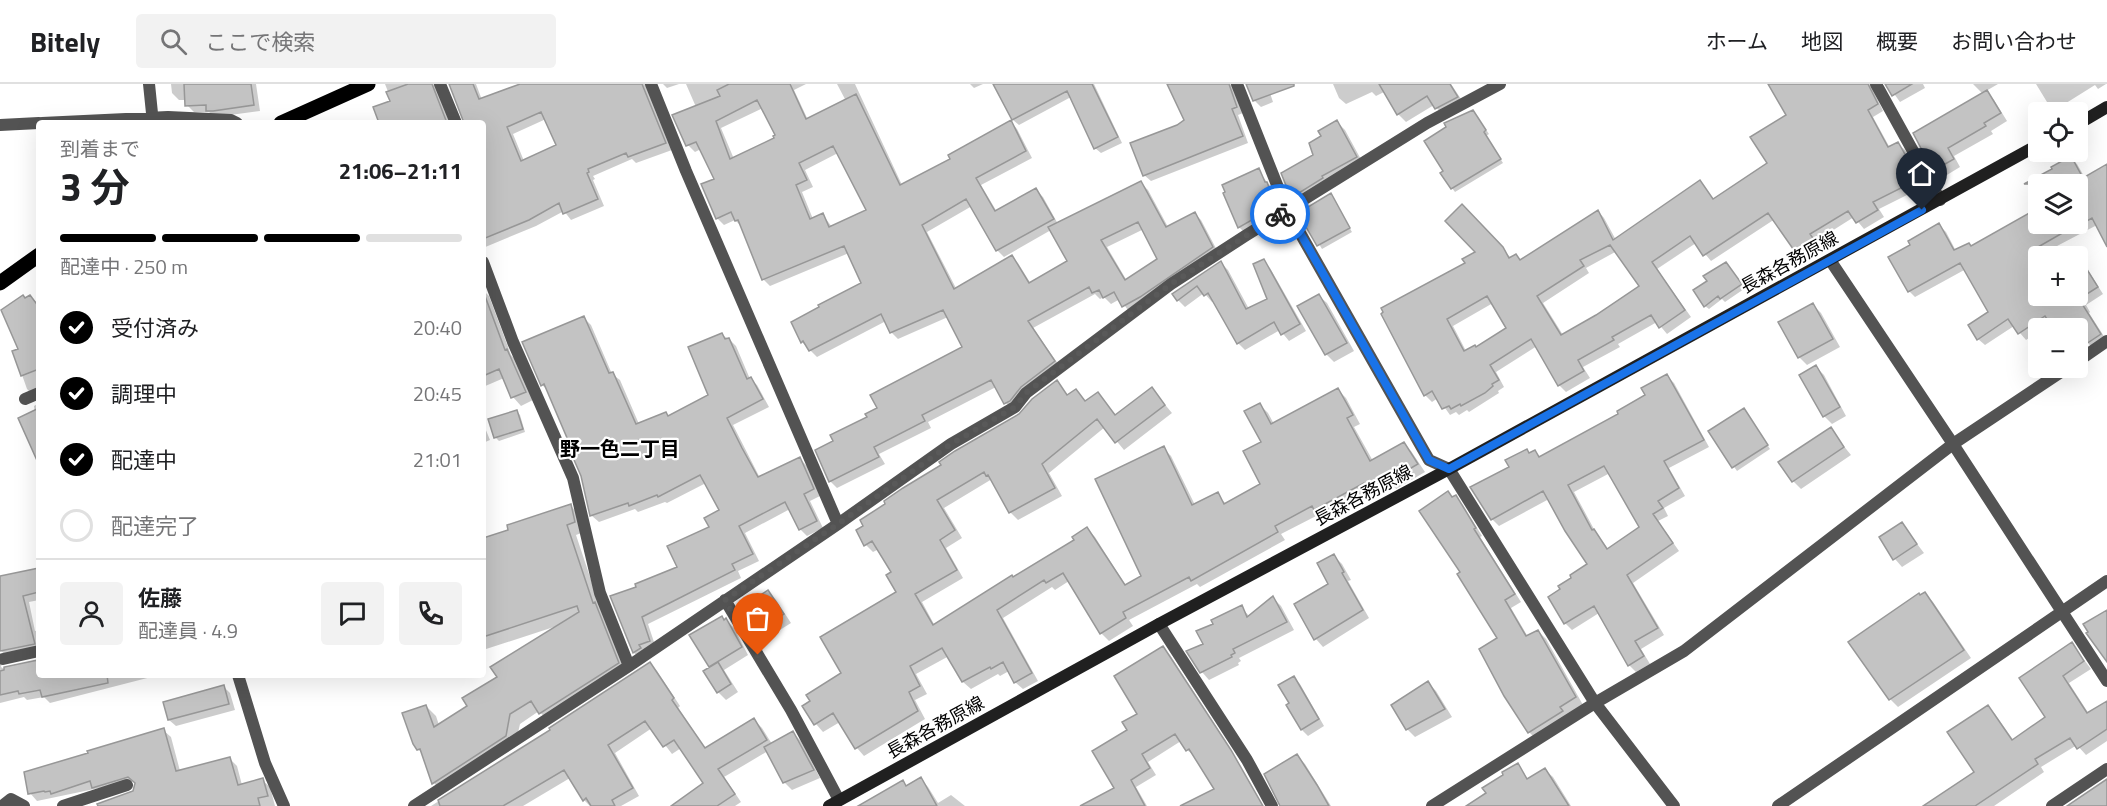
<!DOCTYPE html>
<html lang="ja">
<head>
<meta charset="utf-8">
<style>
  body { margin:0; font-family:"Titillium Web","Noto Sans JP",sans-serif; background:#f2f2f2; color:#202124; height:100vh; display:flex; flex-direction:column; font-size:22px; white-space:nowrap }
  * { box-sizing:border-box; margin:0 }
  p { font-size:20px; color:#757577 }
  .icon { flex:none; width:33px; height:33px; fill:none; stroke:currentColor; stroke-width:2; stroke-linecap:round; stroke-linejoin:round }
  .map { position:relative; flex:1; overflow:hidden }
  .panel { position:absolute; left:36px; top:36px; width:450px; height:558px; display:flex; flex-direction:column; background:#fff; border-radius:6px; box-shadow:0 6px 24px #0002 }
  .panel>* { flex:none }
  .controls { position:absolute; left:2028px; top:18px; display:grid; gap:12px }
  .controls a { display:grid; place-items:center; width:60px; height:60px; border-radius:6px; background:#fff; box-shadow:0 6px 24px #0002; font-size:30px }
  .pin { position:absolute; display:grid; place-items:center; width:51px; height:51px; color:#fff; margin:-62px -26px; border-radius:50% 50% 50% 0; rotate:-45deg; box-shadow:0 0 6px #0007 }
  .pin .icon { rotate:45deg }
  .courier { position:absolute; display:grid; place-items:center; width:60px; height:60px; margin:-30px; border:4px solid #1a73e8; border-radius:50%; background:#fff; color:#222; box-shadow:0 2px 8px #0007 }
  .head em { font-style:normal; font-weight:700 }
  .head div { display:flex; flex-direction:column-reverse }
  .head { display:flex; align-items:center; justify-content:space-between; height:102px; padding:0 24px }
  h1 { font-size:39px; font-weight:700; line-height:45px }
  .bar { display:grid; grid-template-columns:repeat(4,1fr); gap:9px 6px; align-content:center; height:72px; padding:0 24px }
  .bar i { height:8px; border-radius:4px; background:#e0e0e0 }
  .bar .selected { background:#000 }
  .bar p { grid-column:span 4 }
  .line { display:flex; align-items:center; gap:15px; padding:0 24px; border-top:2px solid #e0e0e0 }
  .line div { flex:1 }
  .round { display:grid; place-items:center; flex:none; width:63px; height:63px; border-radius:6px; background:#f2f2f2 }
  ol { padding:0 24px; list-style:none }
  li { display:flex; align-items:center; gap:18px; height:66px }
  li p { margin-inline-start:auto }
  li .icon { padding:6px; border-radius:50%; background:#000; color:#fff; stroke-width:4 }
  li:last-child { color:#757577 }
  li i { width:33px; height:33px; border:3px solid #e0e0e0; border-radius:50% }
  header { display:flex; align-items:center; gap:36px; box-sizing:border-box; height:84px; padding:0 30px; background:#fff; border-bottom:2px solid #e0e0e0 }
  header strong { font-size:28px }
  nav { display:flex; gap:33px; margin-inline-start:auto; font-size:21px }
  .search { width:420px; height:54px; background:#f2f2f2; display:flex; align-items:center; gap:15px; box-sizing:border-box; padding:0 21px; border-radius:6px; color:#757577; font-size:22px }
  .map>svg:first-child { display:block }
  .shadow { fill:#0003; fill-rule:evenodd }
  .building { fill:#c3c3c3; stroke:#979797; stroke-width:1.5; fill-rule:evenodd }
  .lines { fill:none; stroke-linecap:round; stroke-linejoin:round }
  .street { stroke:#535353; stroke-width:12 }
  .secondary { stroke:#202020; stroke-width:12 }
  .primary { stroke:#000; stroke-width:15 }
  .done { stroke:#595959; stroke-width:6; stroke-dasharray:0 10.8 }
  .route { stroke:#1a73e8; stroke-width:8 }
  .labels { text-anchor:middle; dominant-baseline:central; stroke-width:4.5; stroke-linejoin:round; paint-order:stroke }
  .street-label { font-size:18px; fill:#000; stroke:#fff }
  .neighbourhood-label { font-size:20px; font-weight:bold; fill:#000; stroke:#fff }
</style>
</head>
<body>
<header>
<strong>Bitely</strong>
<div class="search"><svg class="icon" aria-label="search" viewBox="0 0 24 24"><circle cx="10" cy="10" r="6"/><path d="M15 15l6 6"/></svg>ここで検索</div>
<nav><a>ホーム</a><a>地図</a><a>概要</a><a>お問い合わせ</a></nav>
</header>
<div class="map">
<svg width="2107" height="722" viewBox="0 0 2107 722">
  <rect width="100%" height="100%" fill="#fff"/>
  <path class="shadow" d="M171,0H256L260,27L215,33L209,28H194L187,21L186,16H179L172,9Z
    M385,0H442L450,39H380L392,18Z
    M450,0H476L482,16L524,0H656L672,66L636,79L632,75L593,92L595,95L593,96L604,122L571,136L564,127L536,142L483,164V39H465ZM546,35L558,62L524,77L513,50Z
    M663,0H679L667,4Z
    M686,0H806L794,6L808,36L846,17L837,0H855L902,101L952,75L1011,38L1017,45L1032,74L981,101L997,128L1036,106L1043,113L1058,140L1141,99L1148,106L1168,143L1194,129L1201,136L1219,170L1130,229L1120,215L1111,220L1104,213L1100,215L1095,210L1033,244L1061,284L1012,325L1006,319L996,303L928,338L931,344L879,370L885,380L837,404L830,397L835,357L965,264L948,233L898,255L892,249L886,237L817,273L802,258L793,239L863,199L849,169L770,202L763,195L741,142L735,136L724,141L717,134L716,96L701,65L695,68L688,61L696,23ZM763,24L777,51L776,55L734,75L721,44ZM838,69L868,126L832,143L823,131L813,135L802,108L813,103L805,86ZM972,122L997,166L1004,173L1051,146L1069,178L1031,200L1018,179L1011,173L957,206L927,148ZM1144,145L1159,176L1127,197L1107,163Z
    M970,0H983L974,4Z
    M994,0H1094L1122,59L1101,69L1095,64L1071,13L1019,41L1013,36Z
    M1168,0H1240L1243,29L1238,31L1248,59L1151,97L1144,91L1178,42L1186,37Z
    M1247,0H1269L1268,3L1273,18L1261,23L1254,16Z
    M1333,0H1451L1465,21L1444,32L1434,21L1406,38L1398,30L1394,3L1376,12L1372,8L1346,20L1339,14Z
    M1770,0H1878L1874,8L1883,27L1873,33L1890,64L1898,60L1905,66L1925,102L1879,125L1884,133L1864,145L1854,133L1816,157L1822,167L1806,178L1775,135L1711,177L1696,159L1657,185L1691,233L1667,250L1657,238L1618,260L1620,263L1583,283L1590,294L1566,308L1559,301L1537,262L1496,288L1504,303L1498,307L1499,309L1469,328L1467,326L1459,331L1456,328L1450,331L1438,314L1432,318L1425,311L1383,230L1467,180L1477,169L1462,122L1511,174L1516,172L1521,177L1598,127L1604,134L1616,156L1700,98L1714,116L1769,80L1788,32ZM1617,167L1641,202L1597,233L1563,251L1543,219L1589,189L1586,184ZM1493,219L1508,244L1476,264L1466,267L1453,242Z
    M1887,0H1923L1925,4L1900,18Z
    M1973,0H1998L1986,7L1994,16L2007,37L1991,47L1993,50L1954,72L1960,83L1942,94L1935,86L1915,50L1983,10Z
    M2036,0H2106L2098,5L2095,1L2055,26L2047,18Z
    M1476,31L1489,50L1486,52L1503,79L1455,108L1452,104Z
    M1337,38L1345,46L1364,81L1300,121L1292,113L1323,53Z
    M2071,74L2077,80L2085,94L2107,82V156L2097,141L2038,172L2034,177L2038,184V212H2078V184L2083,181L2089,188L2103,210L2086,221L2090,228L2089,229L2107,257L2093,265L2081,250L2078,253V244H2055L2052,239L2043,244H2038V248L2026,256L2014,242L1985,261L1978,255L1989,228L1966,185L1915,213L1909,207L1912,162L1939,141L1946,148L1956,167L1971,163L2038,126V140H2078V100H2039L2048,95Z
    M1258,86L1272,105L1281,127L1244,148L1239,143Z
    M2038,101V124L2028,107Z
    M1330,111L1352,148L1322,165L1300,129Z
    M1263,177L1270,184L1306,247L1289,257L1280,246L1245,266L1238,259L1214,217L1212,218L1204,209L1185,223L1178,216L1221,179L1228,186L1249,225L1269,215Z
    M1729,183L1744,205L1725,218L1722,215L1709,225L1705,222L1709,197Z
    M483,206L489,212L511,271L515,275L533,316L521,322L513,313L504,294L483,303Z
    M1319,212L1327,219L1354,267L1334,278L1326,270Z
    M30,213L36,218L39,216V311L35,313L27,305L14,268L20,266L26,215Z
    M1813,221L1821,229L1840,263L1807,281L1799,273Z
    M584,234L591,241L612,290L620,296L639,340L669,333L710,311L722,251L729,255L736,262L750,295L757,301L769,323L733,341L760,394L800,375L807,382L820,412L810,417L823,444L807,452L800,445L790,425L745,449L759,477L738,487L741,494L648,540L656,564L641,575L634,569L612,513L638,504L679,484L711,444L721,426L706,399L667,419L665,418L638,428L635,425L599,438L592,432L575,369L549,307L542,301Z
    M1816,283L1824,291L1846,332L1832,340L1824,332Z
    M1667,292L1674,299L1709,363L1669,384L1685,412L1664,424L1668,432L1658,437L1679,467L1633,499L1664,551L1641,565L1650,580L1636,588L1629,581L1599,529L1572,546L1565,539L1562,506L1589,481L1549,415L1499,442L1492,435L1511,383L1527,367L1531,370L1535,368L1541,373L1620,331L1647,312ZM1610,389L1641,443L1609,466L1595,447L1574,408Z
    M1056,298L1069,312L1076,307L1086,318L1098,310L1117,332L1152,305L1172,329L1124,366L1105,343L1049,389L1062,412L1018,436L1010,428L992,395L944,424L962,454L946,464L963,494L922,518L935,542L1076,456L1087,445L1095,453L1126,502L1143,492L1163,364L1171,372L1195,421L1217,410L1226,420L1262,401L1263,359L1260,321L1268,329L1274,340L1338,306L1346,314L1360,340L1354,343L1373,377L1403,360L1411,367L1425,388L1396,405L1395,403L1377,413L1371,407L1323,433L1320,430L1281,450L1285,456L1200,503L1197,500L1129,536L1133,542L1109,557L1101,549L1069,497L1055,506L1052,503L1003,534L1038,597L1023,605L1015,598L1009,587L1000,592L998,590L971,605L963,598L949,572L916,590L927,610L915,616L925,635L864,672L857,664L840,638L823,648L816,640L805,623L843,590L898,509L893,488L879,465L873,468L866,461L1020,331Z
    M39,319V363L34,322Z
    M516,327L520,331L525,348L499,357L495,353Z
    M1747,329L1770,365L1737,387L1710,348Z
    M483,339L490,356L483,359Z
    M1830,345L1851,371L1801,405L1793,397Z
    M1455,413L1463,421L1482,452L1480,453L1521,518L1511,524L1528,553L1538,547L1546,555L1583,621L1536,655L1529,648L1499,555L1462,489L1453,414Z
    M570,421L580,431L584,448L576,451L601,526L628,589L550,639L539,627L520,640L515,662L443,709L434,699L424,671L418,665L426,622L436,632L439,641L469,623L560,541L483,566V456Z
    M1902,440L1924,469L1902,483L1895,475Z
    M1334,472L1342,480L1351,496L1348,497L1369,534L1323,563L1316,555L1330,501Z
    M39,486V516L29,518L35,547L39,546V566L8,573L1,567L0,560V494Z
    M768,508L776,516L791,539L764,556L756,549L742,525Z
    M1925,510L1933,518L1971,574L1898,623L1890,615L1850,559Z
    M1273,514L1281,522L1294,546L1239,574L1241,577L1238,579L1239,581L1209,596L1202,588L1205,560L1214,540L1241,523L1250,533Z
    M726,536L734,544L748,571L724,586L738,608L726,616L718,608L710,582Z
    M2072,560L2091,585L2069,599L2089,630L2107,619V657L2086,671L2077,661L2041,683L2044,688L1994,722H1925L1976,688L1988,623L1995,630L2014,657L2047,633Z
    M1163,564L1170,571L1230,664L1225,666L1255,722H1183L1216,706L1195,672L1187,666L1181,657L1148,678L1156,691L1136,703L1147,722H1098L1095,716L1116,705L1129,646L1139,630Z
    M0,577L2,579L1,583L4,585L39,577V591H159L50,619L44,613L27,616L24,613L0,619Z
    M650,580L657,587L680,622L678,624L706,665L754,636L762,644L772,660L793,649L801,657L820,694L792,706L784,698L768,667L724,693L741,718L735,722H678L677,720L705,700L681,664L672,670L652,644L615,669L639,712L621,722H590L584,716L570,694L523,722H431L552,646Z
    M1294,594L1300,600L1324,642L1308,652L1302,646L1288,621L1291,619Z
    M1428,599L1436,607L1452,633L1415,653L1407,645Z
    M224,603L230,609L235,626L176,642L169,636Z
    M163,646L171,653L180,687L230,675L237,682L242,701L262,696L270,703L275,722H101L151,705L147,694L37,717L30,709Z
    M1297,672L1305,680L1331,722H1291L1270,688Z
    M1517,681L1529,696L1545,686L1553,693L1571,722H1469L1488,710Z
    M921,695L928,703L938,719L951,711L965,722H883L877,713L903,698L908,703Z"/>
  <path class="building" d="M184,0H251L254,21L213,27H206V21L185,22Z
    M408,0H432L447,39H379L373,23L390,17L386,8Z
    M449,0H473L479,15L520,0H642L666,59L628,73L626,69L588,85L589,88L587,89L598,115L563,130L559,119L529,136L483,155V39H464ZM541,28L556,61L521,77L507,43Z
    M729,0H790L806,35L856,10L900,101L950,75L948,71L1011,36L1026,67L976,94L995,127L1036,104L1054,135L996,167L966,115L922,141L954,205L1012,171L1029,199L1067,177L1048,143L1141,97L1166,143L1195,128L1213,163L1140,213L1122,223L1114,208L1103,214L1099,206L1092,209L1089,203L1028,237L1055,277L1021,303L1010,317L1004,320L991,296L922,331L925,337L874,363L879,373L829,398L815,366L833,357L830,351L867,333L865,330L877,324L870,311L962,263L943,226L890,249L881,230L809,267L803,257L801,259L791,238L819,223L818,221L861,199L844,162L762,196L738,136L735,137L731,128L716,135L701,100L714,95L696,58L686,62L672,31L720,12L717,6ZM757,16L775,51L773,52L774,54L730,75L716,37ZM833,62L866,126L829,143L823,129L810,135L796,101L807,96L799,79ZM1138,138L1157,175L1125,196L1101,156Z
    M993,0H1092L1118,53L1094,65L1067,7L1012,36Z
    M1167,0H1229L1237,23L1232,25L1243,52L1143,92L1130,59L1177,41L1184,36Z
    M1246,0H1294V2L1253,17Z
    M1379,0H1450L1458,13L1435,25L1427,12L1397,31Z
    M1768,0H1868L1878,20L1868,26L1888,63L1898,58L1919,95L1873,118L1878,126L1856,139L1848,127L1810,150L1817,160L1798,172L1768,129L1703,172L1690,152L1652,178L1685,226L1659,244L1651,231L1612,253L1614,256L1578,276L1584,287L1558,302L1531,255L1490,281L1499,296L1492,300L1493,302L1485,309L1461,322L1460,320L1451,325L1449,322L1442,325L1432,307L1424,312L1381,230L1383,228L1381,224L1465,179L1462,175L1475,168L1445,137L1462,120L1503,163L1509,174L1516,170L1520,176L1598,126L1613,156L1700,96L1713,115L1767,79L1750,53L1786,31ZM1610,161L1639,202L1596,231L1561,251L1537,212L1584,182L1580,176ZM1487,212L1506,244L1476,263L1475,261L1464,267L1447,235Z
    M1885,0H1912L1892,12Z
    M1987,6L2001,29L1984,39L1986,42L1948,64L1954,75L1933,87L1913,49Z
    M1473,26L1486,46L1484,48L1501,75L1451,105L1440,89L1443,87L1424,57L1446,43L1444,39Z
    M1337,36L1357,73L1322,92L1323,94L1291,114L1281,89L1313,71L1309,59L1321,52L1318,47Z
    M2071,72L2083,94L2107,80V163L2092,134L2078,142V140L2038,163V212H2076L2078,213V171L2098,203L2079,215L2101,250L2086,260L2078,244H2053L2045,232L2018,250L2008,235L1977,256L1968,241L1988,228L1960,179L1908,208L1888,173L1910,161L1908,157L1939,139L1954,166L1969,159L1971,162L2038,124V140H2078V100H2024L2052,85L2051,83Z
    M1259,84L1265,98H1267L1276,122L1238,144L1223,109L1225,108L1222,101Z
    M1331,109L1350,144L1317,162L1298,129Z
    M1264,175L1300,240L1281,251L1274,238L1237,260L1208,209L1204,212L1197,202L1177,217L1172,210L1221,177L1246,225L1267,215L1253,180Z
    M1726,178L1742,200L1720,215L1718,212L1704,223L1693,206L1707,197L1703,192Z
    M1319,210L1347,259L1325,271L1297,222Z
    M23,211L25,214L30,211L39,223V285L21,292L12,267L18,265L1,226Z
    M485,212L505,266L507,265L526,308L511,314L499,285L483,292V213Z
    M1813,219L1833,255L1798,274L1778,238Z
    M584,232L609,289L613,288L636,340L666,328L668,332L708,311L688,263L722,249L725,255L729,254L747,295L751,293L763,315L727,334L742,364L758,393L800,373L814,405L804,410L817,437L799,446L785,418L739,442L753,470L732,480L735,486L642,533L650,557L639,561L641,564L633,569L610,512L636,503L635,500L677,483L667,462L709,443L704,434L719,426L700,391L658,413L657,411L629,422L628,419L590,432L581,392L571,369L573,368L544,300L541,302L522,258Z
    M1816,281L1840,323L1823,333L1799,291Z
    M1667,290L1704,356L1664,377L1679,404L1658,417L1663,424L1653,430L1673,459L1627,491L1658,544L1635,557L1644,572L1628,582L1594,522L1564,540L1548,513L1560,505L1558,502L1571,494L1570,491L1587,480L1565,447L1543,407L1491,436L1470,403L1509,383L1505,376L1527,365L1529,369L1535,366L1539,373L1618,330L1617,327L1645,311L1641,304ZM1604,382L1639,443L1607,465L1594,445L1592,446L1568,401Z
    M1057,296L1067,311L1076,305L1085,317L1098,308L1115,331L1152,303L1165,321L1115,359L1097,335L1042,380L1055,404L1009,429L988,391L986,392L984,388L937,416L955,446L940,456L957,486L915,510L933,541L1012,491L1013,493L1074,456L1072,453L1087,443L1125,501L1141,492L1095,395L1164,362L1192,421L1218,408L1224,420L1260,400L1243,367L1261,358L1244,327L1260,319L1271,340L1338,304L1353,331L1347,334L1370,377L1404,358L1418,380L1387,398L1386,396L1367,406L1364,399L1314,426L1312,422L1275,442L1278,448L1191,497L1189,493L1123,528L1126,534L1100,550L1063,489L1046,499L1044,496L997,526L1032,589L1014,599L1003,578L991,585L990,583L962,598L942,564L910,582L920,602L909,608L918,627L855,665L833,629L814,641L802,622L810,617L806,611L841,589L820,553L896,508L886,491L891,488L872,457L864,462L856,446L863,442L860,436L885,420L884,417L903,404L941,381L939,378L955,367L1019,330L1032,315Z
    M39,324V381L18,334Z
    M1744,324L1768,361L1732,384L1708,347Z
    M517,326L523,345L494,354L488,335Z
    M1831,343L1844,363L1792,398L1778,378Z
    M1448,407L1452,413L1456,411L1476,444L1474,445L1515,510L1505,516L1526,552L1538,546L1576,613L1560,623L1563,627L1528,649L1504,612L1479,565L1497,554L1457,490L1460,488L1419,427Z
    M571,420L575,438L567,441L593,519L595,518L619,579L539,630L531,617L510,630L506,652L432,700L420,665L417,666L413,660L402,629L426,621L434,643L467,622L462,614L497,593L490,583L579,528L577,522L483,553V454L508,446L507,441Z
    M1902,438L1917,460L1893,476L1879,453Z
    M1334,470L1344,488L1342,489L1363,526L1314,556L1294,520L1328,500L1317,479Z
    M39,484V508L23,512L35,560L0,567V492Z
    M768,506L784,530L755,549L740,525Z
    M1925,508L1964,566L1889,616L1848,558L1919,509L1920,511Z
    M1273,512L1287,538L1233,565L1235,569L1231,571L1232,573L1200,589L1186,567L1203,560L1196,547L1213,540L1211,536L1242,521L1247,533Z
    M2107,526V578L2086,549L2088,548L2083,540Z
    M722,532L724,536L726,534L742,563L709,583L689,551Z
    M2072,558L2084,577L2063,592L2087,629L2107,617V645L2077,665L2070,654L2035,675L2038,680L1975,722H1923L1974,688L1947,648L1988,621L2012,656L2045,633L2019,594Z
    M1163,562L1231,666L1263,722H1180L1214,705L1189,665L1186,667L1175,650L1142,670L1150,684L1131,696L1145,722H1080L1114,704L1092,667L1127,646L1122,638L1137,630L1114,592Z
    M38,576L39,591H107L108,599L42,613L40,606L19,610L18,607L0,611V587L4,586V583Z
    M650,578L674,614L672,616L705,664L754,634L767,656L718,685L735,710L717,722H671L703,699L674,656L663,663L645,637L608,661L633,704L612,716L615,722H591L586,714L583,717L564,686L503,722H440L438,716L550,646L549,644Z
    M718,578L731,600L717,609L703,587Z
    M1294,592L1319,635L1301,646L1286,621L1289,619L1278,601Z
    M1428,597L1445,625L1406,646L1391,621Z
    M224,601L229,620L168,636L163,618Z
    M164,644L176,687L230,673L238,701L263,694L268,712L258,714L260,722H98L97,720L133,707L135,699L128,693L92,704L90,697L51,710L50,707L45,708L44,707L28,710L24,688L88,669L87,667Z
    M793,647L814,686L783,699L764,663Z
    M1297,670L1317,701L1329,722H1280L1264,690Z
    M1518,679L1527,695L1545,684L1569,722H1466L1486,709L1482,704L1503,691L1502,688Z
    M921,693L937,722H858L903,696L906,702Z
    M2107,695V722H2067Z"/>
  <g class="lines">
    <path class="street" d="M149,0L153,39
      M440,0L456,39
      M651,0L686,87L838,440
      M1237,0L1287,126L1429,376L1449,385L1595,619L1674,722
      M1876,0L1940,116
      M42,39L168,33L231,36L237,39
      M0,41L39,39
      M1830,176L1953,360L2107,597
      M483,178L513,258L573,394L600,509L629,582
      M2078,277L2107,257
      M25,315L39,309
      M725,516L791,626L839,716
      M1159,540L1247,676L1272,722
      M3,575L39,567
      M238,591L265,679L284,722
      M2,722L11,715L24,722
      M63,722L127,701
      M414,722L629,582L838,440L951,360L1015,323L1026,309L1171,200L1245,152L1427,39L1500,0
      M1432,722L1595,619L1684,567L1953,360L2067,284
      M1778,722L2107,497
      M2052,722L2107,685"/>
    <path class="secondary" d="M2078,40L2107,23
      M829,722L1159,540L1449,385L2038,61"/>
    <path class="primary" d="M281,39L368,0
      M0,199L39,171"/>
  </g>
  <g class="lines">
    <path class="done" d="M758,571L725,516L838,440L951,360L1015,323L1026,309L1171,200L1280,130"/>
    <path class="route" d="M1280,130L1287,126L1429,376L1449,385L1922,126"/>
  </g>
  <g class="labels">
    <g class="street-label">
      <text transform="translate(1789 178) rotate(-29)">長森各務原線</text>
      <text transform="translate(1363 411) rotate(-28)">長森各務原線</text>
      <text transform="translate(935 643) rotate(-29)">長森各務原線</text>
    </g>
    <g class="neighbourhood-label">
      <text x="620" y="364">野一色二丁目</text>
    </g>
  </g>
</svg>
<div class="controls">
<a><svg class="icon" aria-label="locate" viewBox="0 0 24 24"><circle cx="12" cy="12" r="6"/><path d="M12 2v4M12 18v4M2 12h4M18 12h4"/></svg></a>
<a><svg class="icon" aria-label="layers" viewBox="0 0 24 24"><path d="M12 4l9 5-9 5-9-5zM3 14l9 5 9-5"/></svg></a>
<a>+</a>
<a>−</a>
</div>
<div class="pin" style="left:758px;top:571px;background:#ea580c"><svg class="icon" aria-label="bag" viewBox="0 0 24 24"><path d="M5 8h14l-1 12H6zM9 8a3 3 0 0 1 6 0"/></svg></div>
<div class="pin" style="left:1922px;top:126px;background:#1f2937"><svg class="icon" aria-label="home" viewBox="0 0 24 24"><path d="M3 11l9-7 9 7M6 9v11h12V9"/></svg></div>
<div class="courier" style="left:1280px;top:130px"><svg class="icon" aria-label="bike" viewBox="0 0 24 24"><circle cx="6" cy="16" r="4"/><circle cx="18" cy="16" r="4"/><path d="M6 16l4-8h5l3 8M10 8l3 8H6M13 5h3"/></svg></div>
<section class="panel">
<div class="head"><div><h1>3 分</h1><p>到着まで</p></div><em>21:06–21:11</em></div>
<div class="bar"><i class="selected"></i><i class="selected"></i><i class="selected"></i><i></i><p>配達中 · 250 m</p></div>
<ol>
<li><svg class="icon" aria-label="check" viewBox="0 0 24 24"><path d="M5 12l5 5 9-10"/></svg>受付済み<p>20:40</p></li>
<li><svg class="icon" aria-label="check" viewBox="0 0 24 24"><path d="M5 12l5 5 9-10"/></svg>調理中<p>20:45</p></li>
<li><svg class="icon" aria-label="check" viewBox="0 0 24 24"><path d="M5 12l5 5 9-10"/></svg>配達中<p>21:01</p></li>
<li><i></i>配達完了</li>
</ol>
<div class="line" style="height:108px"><a class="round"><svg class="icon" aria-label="person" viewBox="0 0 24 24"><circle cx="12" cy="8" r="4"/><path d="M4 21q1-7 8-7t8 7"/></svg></a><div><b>佐藤</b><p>配達員 · 4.9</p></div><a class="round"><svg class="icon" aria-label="chat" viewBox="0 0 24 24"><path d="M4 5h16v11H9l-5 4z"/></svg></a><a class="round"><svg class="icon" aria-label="phone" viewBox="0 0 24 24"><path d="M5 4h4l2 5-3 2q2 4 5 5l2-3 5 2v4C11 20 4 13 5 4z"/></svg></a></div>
</section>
</div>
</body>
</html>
